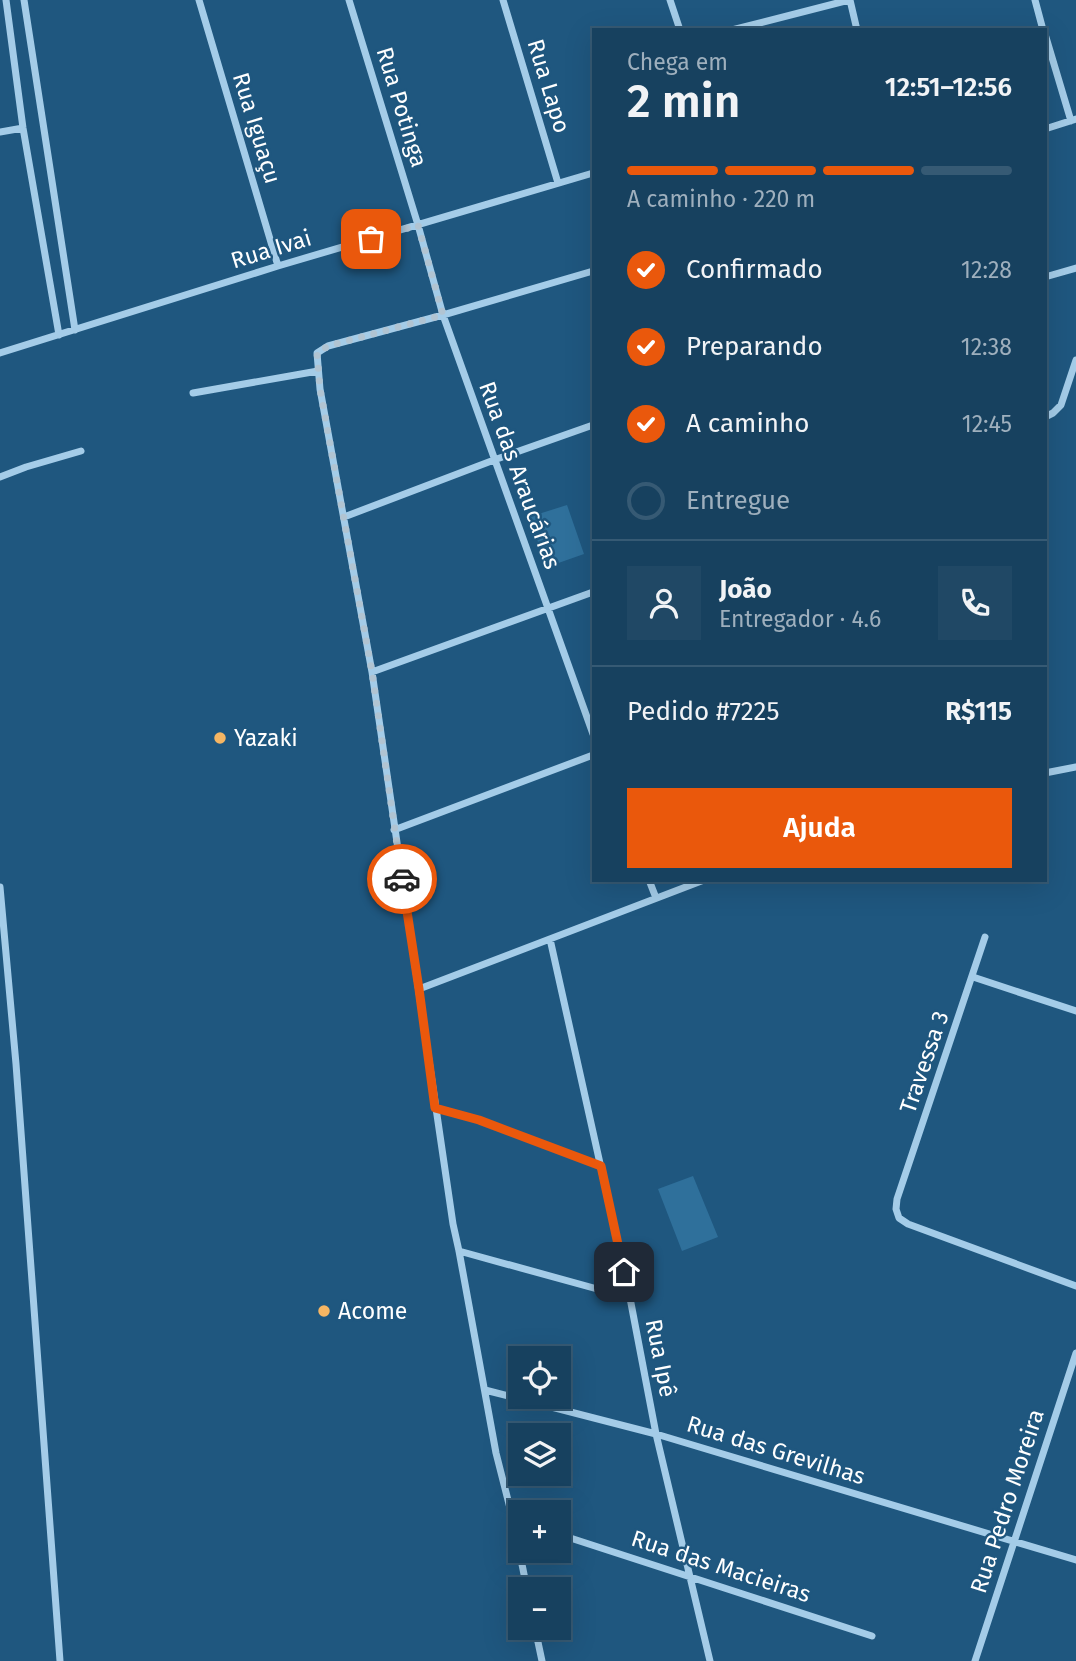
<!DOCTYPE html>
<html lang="pt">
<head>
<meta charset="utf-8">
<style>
  body { margin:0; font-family:"Fira Sans",sans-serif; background:#204865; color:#f1f3f6; height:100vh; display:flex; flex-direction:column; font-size:26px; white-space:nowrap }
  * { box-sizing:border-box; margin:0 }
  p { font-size:23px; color:#9eafbd }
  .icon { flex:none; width:38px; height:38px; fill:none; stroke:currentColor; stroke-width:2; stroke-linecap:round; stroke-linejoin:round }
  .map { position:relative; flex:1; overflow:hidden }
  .drawer { position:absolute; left:592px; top:28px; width:455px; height:854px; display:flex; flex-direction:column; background:#17415f; border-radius:0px; box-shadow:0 7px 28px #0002,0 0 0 2px #365a74 }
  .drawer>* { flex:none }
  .buttons { position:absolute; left:508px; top:1346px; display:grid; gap:14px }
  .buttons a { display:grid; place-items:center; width:63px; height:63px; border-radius:0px; background:#17415f; box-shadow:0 7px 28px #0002,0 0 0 2px #365a74; font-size:35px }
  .pin { position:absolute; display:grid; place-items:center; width:60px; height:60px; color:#fff; margin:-30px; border-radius:14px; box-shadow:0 4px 10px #0006 }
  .courier { position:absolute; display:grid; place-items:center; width:70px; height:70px; margin:-35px; border:5px solid #ea580c; border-radius:50%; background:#fff; color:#222; box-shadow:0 2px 9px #0007 }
  .headline em { font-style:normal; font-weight:600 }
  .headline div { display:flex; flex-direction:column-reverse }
  .headline { display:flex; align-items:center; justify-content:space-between; height:119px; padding:0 35px }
  h1 { font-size:46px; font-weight:600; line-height:52px }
  .bar { display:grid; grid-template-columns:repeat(4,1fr); gap:10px 7px; align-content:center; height:84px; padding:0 35px }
  .bar i { height:9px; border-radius:5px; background:#365a74 }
  .bar .on { background:#ea580c }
  .bar p { grid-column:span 4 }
  .line { display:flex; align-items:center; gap:18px; padding:0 35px; border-top:2px solid #365a74 }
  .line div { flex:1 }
  .round { display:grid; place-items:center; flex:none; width:74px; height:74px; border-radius:0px; background:#204865 }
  ol { padding:0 35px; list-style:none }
  li { display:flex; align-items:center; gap:21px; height:77px }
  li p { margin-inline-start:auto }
  li .icon { padding:7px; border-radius:50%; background:#ea580c; color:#fff; stroke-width:4 }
  li:last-child { color:#9eafbd }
  li i { width:38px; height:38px; border:4px solid #365a74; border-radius:50% }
  .button { display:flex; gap:14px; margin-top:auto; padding:14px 35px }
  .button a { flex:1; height:80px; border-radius:0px; background:#ea580c; color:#fff; font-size:28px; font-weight:600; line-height:80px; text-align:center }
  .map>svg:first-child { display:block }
  .green { fill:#2f709b }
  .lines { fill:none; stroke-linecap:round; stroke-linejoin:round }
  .minor { stroke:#a4cce8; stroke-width:7 }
  .done { stroke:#b1c4d2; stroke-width:7; stroke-dasharray:0 12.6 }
  .route { stroke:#ea580c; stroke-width:9 }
  .poi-dot { fill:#f6b663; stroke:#1f577f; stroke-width:2.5 }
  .labels { text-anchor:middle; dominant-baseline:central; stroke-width:5; stroke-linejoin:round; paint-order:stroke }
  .street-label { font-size:23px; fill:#fff; stroke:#1f577f }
  .poi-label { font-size:23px; fill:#fff; stroke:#1f577f; text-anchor:start }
</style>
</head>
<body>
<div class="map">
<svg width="1076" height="1661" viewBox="0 0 1076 1661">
  <rect width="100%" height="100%" fill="#1f577f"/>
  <path class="green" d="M567,505L584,554L547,567L529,517Z
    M693,1176L718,1237L682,1251L658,1189Z"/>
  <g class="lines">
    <path class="minor" d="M6,0L23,128L59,335
      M24,0L75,330
      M199,0L278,266
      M349,0L418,225L443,315L593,734
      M503,0L558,183
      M670,0L680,30
      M850,0L857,30
      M1035,0L1043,30
      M732,30L849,0
      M1045,34L1071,121
      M1045,129L1076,119
      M0,132L23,128
      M1045,277L1076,268
      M0,353L278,266L593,173
      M193,393L318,371
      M1045,417L1053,413L1061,405L1076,360
      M0,477L26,467L81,451
      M344,517L494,460L593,425
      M372,672L593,592
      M1045,773L1076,767
      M394,830L593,755
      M649,880L656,898
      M0,887L16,1064L60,1661
      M985,937L897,1199L896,1209L899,1218L908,1224L1076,1286
      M550,939L630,1298L656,1434L710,1661
      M973,977L1076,1011
      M419,989L704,880
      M435,1108L479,1120L601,1166
      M459,1251L630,1298
      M485,1390L656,1434L1076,1560
      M558,1534L872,1636
      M527,1589L513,1520L496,1453L459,1251L453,1224L372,672L320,389L317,353L328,346L443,315L593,271
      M535,1628L542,1661
      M975,1661L1076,1353"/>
  </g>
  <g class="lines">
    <path class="done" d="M371,239L418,225L443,315L328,346L317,353L320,389L372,672L402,879"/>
    <path class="route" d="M402,879L419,989L435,1108L479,1120L601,1166L624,1272"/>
  </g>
  <g class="poi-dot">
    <circle cx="220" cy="738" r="7"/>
    <circle cx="324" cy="1311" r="7"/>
  </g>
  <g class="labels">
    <g class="street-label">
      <text transform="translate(549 86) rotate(73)">Rua Lapo</text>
      <text transform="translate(402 107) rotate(73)">Rua Potinga</text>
      <text transform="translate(257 128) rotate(73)">Rua Iguaçu</text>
      <text transform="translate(271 249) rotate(-17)">Rua Ivai</text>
      <text transform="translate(520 475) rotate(70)">Rua das Araucárias</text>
      <text transform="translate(924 1062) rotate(-71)">Travessa 3</text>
      <text transform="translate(661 1358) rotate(79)">Rua Ipê</text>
      <text transform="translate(776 1450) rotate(17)">Rua das Grevilhas</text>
      <text transform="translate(1007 1501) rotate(-72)">Rua Pedro Moreira</text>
      <text transform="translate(721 1566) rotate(18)">Rua das Macieiras</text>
    </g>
    <g class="poi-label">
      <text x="234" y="738">Yazaki</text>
      <text x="338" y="1311">Acome</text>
    </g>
  </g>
</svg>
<div class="buttons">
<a><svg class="icon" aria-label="locate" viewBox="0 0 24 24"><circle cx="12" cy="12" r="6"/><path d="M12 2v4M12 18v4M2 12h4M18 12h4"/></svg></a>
<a><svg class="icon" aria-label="layers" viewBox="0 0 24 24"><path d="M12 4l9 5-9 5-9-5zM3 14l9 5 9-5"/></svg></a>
<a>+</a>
<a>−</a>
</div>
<div class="pin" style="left:371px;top:239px;background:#ea580c"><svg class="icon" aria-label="bag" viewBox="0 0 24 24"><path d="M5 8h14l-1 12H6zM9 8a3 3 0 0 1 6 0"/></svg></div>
<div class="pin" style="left:624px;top:1272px;background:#1f2937"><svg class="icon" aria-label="home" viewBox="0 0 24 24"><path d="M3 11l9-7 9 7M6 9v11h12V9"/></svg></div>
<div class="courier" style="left:402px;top:879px"><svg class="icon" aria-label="car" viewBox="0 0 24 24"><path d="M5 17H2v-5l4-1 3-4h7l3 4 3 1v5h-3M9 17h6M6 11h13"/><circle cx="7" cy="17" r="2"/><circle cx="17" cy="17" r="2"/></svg></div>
<section class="drawer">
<div class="headline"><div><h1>2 min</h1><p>Chega em</p></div><em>12:51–12:56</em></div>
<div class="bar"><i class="on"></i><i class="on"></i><i class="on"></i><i></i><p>A caminho · 220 m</p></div>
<ol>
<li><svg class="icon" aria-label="check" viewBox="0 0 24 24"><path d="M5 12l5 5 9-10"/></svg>Confirmado<p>12:28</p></li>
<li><svg class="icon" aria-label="check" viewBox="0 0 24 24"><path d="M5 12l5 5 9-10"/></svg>Preparando<p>12:38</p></li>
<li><svg class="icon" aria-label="check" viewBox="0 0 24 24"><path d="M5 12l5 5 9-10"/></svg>A caminho<p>12:45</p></li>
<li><i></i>Entregue</li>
</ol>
<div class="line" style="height:126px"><a class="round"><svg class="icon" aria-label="person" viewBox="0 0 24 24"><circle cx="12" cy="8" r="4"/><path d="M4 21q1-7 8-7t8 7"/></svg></a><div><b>João</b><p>Entregador · 4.6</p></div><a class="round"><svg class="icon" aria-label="phone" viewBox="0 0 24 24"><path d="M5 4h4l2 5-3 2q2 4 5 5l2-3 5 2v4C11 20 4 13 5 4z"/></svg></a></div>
<div class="line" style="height:91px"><div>Pedido #7225</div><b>R$115</b></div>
<div class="button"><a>Ajuda</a></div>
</section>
</div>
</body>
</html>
